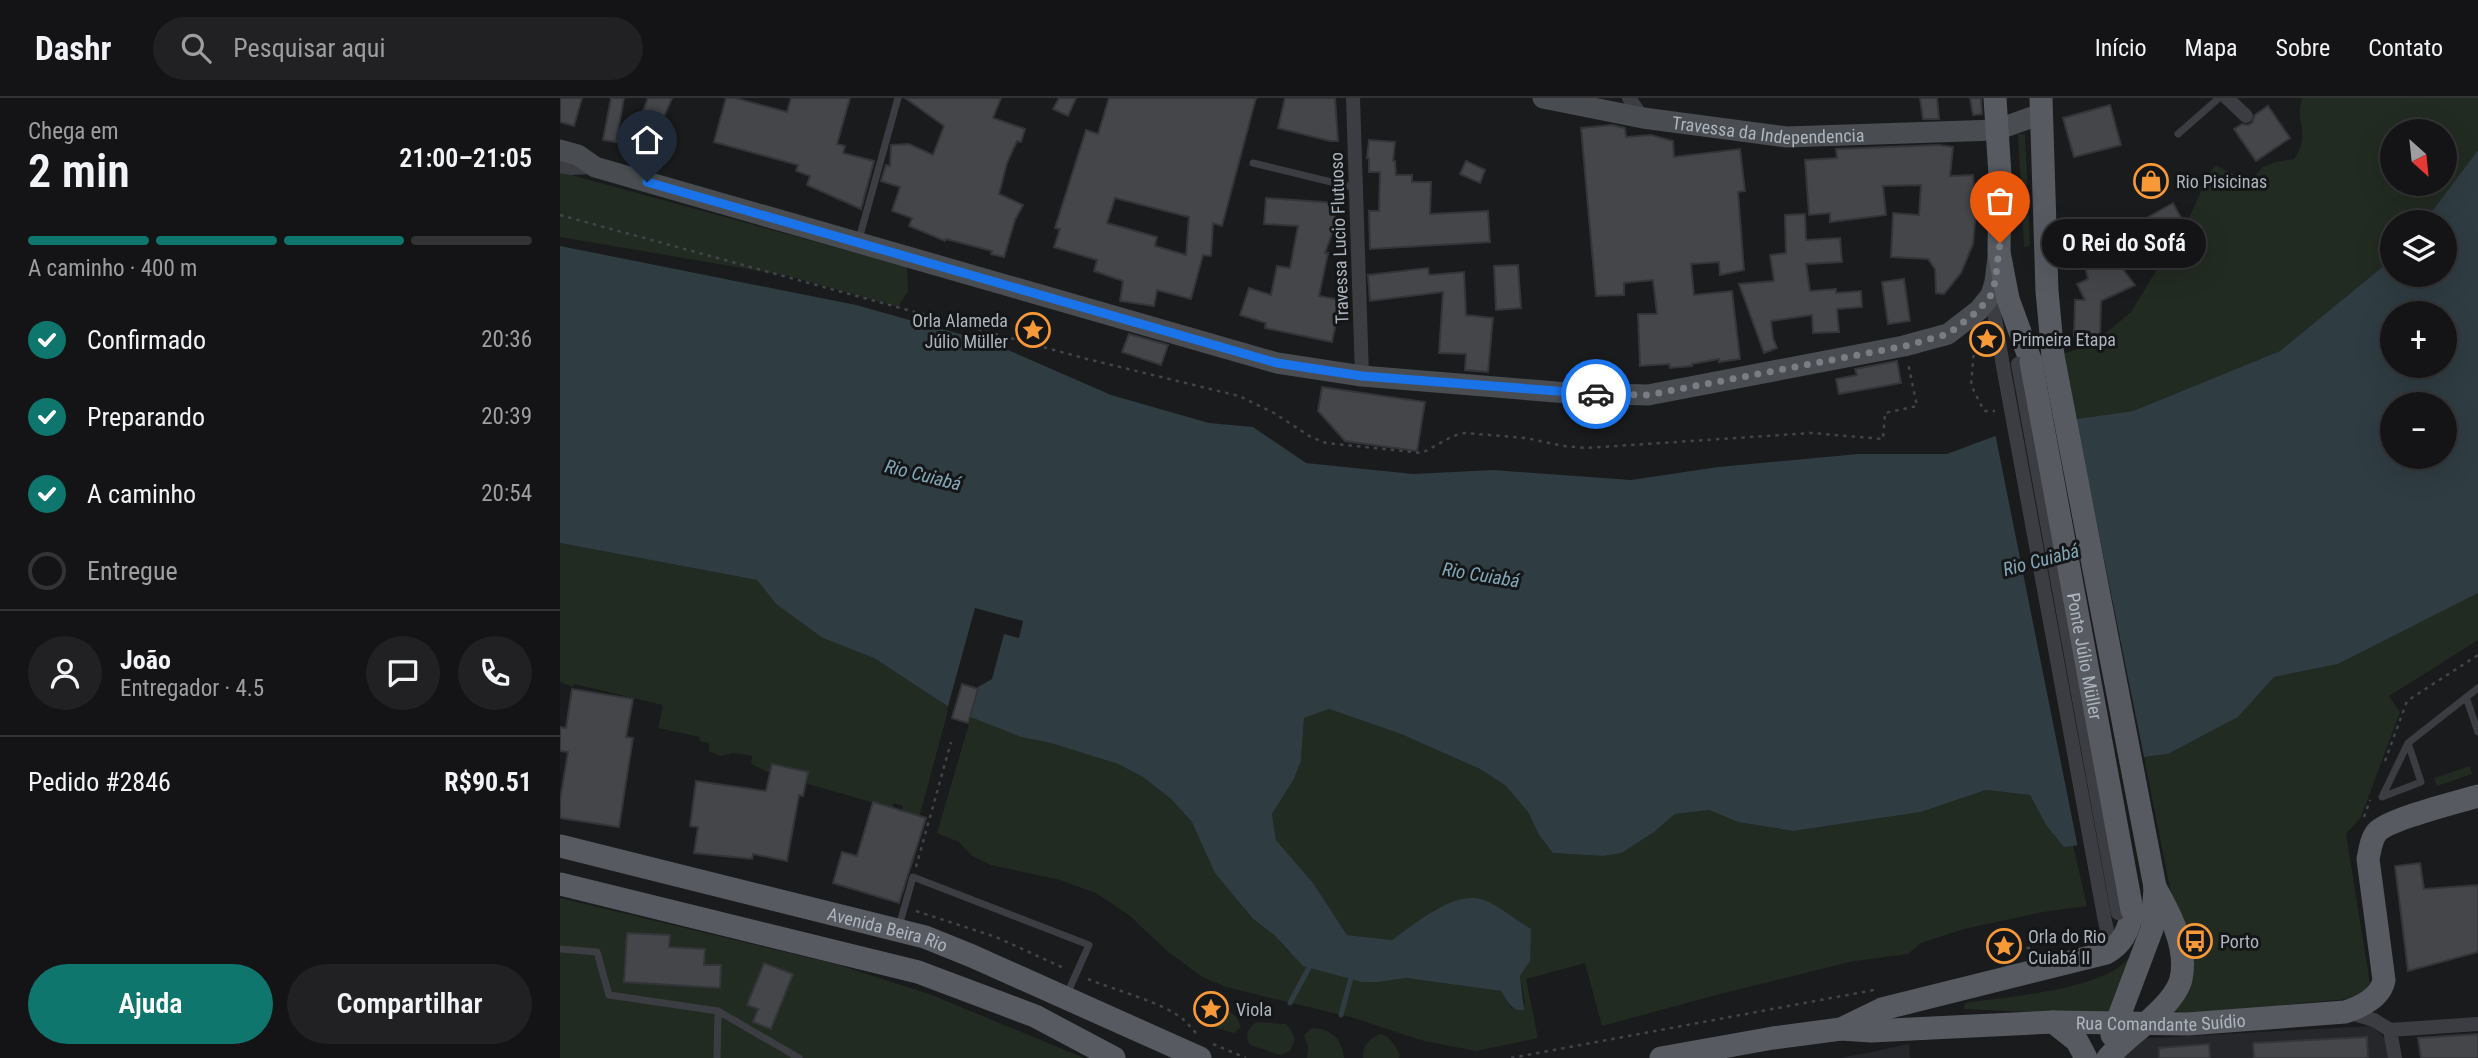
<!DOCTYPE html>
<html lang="pt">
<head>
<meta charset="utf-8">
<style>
  body { margin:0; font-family:"Roboto Condensed",sans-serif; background:#212123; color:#f1f3f6; height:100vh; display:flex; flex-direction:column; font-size:26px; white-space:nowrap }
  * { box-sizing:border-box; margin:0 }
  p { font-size:23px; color:#9d9ea1 }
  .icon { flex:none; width:38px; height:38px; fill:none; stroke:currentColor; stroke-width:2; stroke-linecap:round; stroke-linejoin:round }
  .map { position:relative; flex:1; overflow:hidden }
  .panel { display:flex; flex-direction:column; background:#141416; width:560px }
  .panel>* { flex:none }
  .needle { width:46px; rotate:153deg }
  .controls { position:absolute; left:1820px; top:21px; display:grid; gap:14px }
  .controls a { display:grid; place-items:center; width:77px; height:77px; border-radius:50%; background:#141416; box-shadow:0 7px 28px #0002,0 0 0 2px #333335; font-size:35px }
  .pin { position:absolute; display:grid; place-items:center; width:60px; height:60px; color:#fff; margin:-72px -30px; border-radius:50% 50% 50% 0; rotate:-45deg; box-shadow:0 0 7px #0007 }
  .pin .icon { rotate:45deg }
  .courier { position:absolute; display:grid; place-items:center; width:70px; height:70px; margin:-35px; border:5px solid #1a73e8; border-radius:50%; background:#fff; color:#222; box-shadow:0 2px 9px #0007 }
  .bubble { position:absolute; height:49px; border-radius:24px; background:#141416; box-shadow:0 7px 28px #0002,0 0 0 2px #333335; font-size:23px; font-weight:600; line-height:49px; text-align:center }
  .headline em { font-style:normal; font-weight:600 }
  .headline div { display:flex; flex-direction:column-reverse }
  .headline { display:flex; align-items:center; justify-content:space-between; height:119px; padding:0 28px }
  h1 { font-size:46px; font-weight:600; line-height:52px }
  .bar { display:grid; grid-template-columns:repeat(4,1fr); gap:10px 7px; align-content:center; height:84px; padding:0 28px }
  .bar i { height:9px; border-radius:5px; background:#333335 }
  .bar .current { background:#0f766e }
  .bar p { grid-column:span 4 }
  .line { display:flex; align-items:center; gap:18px; padding:0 28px; border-top:2px solid #333335 }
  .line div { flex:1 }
  .round { display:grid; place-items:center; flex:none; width:74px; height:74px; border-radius:37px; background:#212123 }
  ol { padding:0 28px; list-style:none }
  li { display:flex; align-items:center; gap:21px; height:77px }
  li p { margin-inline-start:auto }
  li .icon { padding:7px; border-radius:50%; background:#0f766e; color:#fff; stroke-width:4 }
  li:last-child { color:#9d9ea1 }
  li i { width:38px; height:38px; border:4px solid #333335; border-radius:50% }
  .primary-button { display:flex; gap:14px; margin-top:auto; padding:14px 28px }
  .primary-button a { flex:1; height:80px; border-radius:42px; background:#0f766e; color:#fff; font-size:28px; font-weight:600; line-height:80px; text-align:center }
  .primary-button a+a { background:#212123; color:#f1f3f6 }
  header { display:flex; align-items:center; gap:42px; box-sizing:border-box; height:98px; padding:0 35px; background:#141416; border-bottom:2px solid #333335 }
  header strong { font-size:33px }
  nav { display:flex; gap:38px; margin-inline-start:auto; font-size:24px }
  .search { width:490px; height:63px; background:#212123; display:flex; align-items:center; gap:18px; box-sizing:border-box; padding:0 24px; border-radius:38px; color:#9d9ea1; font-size:26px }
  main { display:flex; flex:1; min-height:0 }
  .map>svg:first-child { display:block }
  .built { fill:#26272a }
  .green { fill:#222b22; fill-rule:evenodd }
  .water { fill:#2f3c42; fill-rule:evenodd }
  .pier { fill:#1a1b1d }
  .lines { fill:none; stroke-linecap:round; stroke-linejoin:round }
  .stream { stroke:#2f3c42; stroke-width:5 }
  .building { fill:#44464a; stroke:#343539; stroke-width:2; fill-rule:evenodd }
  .path { stroke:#414449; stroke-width:2.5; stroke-dasharray:3.5 5; stroke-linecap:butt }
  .lane { stroke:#3b3d42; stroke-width:7 }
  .street { stroke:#3b3d42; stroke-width:14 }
  .secondary { stroke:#494d52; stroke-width:21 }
  .primary { stroke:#575b61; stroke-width:23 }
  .street-bridge { stroke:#3b3d42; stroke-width:14 }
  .primary-bridge { stroke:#575b61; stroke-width:23 }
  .done { stroke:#797e85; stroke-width:7; stroke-dasharray:0 12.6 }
  .route { stroke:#1a73e8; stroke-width:9 }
  .labels { text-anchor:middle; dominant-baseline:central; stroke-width:6; stroke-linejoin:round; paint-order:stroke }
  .street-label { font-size:18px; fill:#acb4bd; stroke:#151618 }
  .poi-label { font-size:18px; fill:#acb4bd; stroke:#151618; text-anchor:start }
  .water-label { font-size:19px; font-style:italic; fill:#83a7b8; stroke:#151618 }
</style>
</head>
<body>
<header>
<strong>Dashr</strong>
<div class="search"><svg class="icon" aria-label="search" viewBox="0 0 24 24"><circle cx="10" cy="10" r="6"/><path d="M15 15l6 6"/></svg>Pesquisar aqui</div>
<nav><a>Início</a><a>Mapa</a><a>Sobre</a><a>Contato</a></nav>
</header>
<main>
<section class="panel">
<div class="headline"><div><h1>2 min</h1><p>Chega em</p></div><em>21:00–21:05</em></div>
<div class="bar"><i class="current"></i><i class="current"></i><i class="current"></i><i></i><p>A caminho · 400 m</p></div>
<ol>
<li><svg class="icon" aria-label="check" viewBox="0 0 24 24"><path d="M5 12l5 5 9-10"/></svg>Confirmado<p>20:36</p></li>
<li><svg class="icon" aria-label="check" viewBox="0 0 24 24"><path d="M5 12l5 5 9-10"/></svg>Preparando<p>20:39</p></li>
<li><svg class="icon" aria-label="check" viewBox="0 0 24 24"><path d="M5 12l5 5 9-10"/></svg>A caminho<p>20:54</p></li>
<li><i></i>Entregue</li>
</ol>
<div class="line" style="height:126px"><a class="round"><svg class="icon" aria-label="person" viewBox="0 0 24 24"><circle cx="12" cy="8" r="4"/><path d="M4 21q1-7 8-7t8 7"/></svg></a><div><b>João</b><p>Entregador · 4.5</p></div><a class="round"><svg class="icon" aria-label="chat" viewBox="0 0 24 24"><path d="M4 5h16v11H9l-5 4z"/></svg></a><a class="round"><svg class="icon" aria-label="phone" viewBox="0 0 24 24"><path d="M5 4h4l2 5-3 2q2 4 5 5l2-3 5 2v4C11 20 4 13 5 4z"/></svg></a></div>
<div class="line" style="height:91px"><div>Pedido #2846</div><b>R$90.51</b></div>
<div class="primary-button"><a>Ajuda</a><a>Compartilhar</a></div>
</section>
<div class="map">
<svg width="1918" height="960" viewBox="0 0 1918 960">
  <rect width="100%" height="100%" fill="#1a1b1d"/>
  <path class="built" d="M1811,928L1826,941L1829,960H1559L1577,941Z
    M1349,946L1350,960H1281L1321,952Z"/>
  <path class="green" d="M1742,0H1918V52L1864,124H1832V161L1720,253L1573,313L1516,321L1503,256L1533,246L1571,214L1631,116L1649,75L1656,67L1680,80L1694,78L1703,69L1716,64L1734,61C1752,34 1734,26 1742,0ZM1832,33H1885V86H1832Z
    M1458,36H1465L1470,148L1464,149Z
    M0,74L347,169L348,193L338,209L229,178L0,139Z
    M0,445L197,482L216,506L314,560L389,609L359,720L341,716L343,708L334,705L332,710L248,686L245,674H208L191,666L192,658L173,655L160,658L149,653V645L140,643V639L98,630L103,607L14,586L13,589L0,584Z
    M1918,495V542L1829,598L1840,614L1801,719L1786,736L1810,886L1808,891L1796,900L1629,916L1613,912L1617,811L1611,795L1584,659L1608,656L1678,619L1714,579L1778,566Z
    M769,611L841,636L920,671L946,688L968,714L979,737L993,755L1043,758L1062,755L1094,734L1115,716L1149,712L1178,724L1233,733L1361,714L1426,692L1470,697L1486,727L1504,748L1513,747L1527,808L1483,814L1404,831L1361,845L1348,856L1294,863L1160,896L1042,928L1025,865L966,881L978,940L916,953L864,943L794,920L666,889L642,879L606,852L569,817L536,795L500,782L431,767L412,758L399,744L377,735L411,619L461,639L491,645L558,666L583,679L611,701L632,724L675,799L692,821L714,837L728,853L819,884L846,880L941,893L951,910L965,905L960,878L970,863L943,814L925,802L875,811L832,842L787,837L753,785L716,742L712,716L734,681L741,663L744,620Z
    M1910,668L1912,676L1877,688L1874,680Z
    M1585,798L1588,799L1589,803L1578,854L1553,918L1404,911L1405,905C1446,899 1543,892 1569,860C1582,844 1582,818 1585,798Z
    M0,800L279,867L372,897L524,960H0Z
    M668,912L677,920L681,929L674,935L653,929Z
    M697,924L726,926L730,930L735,942L730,953L720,957L690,947C684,938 688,929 697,924Z
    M752,930C771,931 782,940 784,960H747L748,949L744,937Z
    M821,936C830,938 836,949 840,957L839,960H803C802,949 810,939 821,936Z"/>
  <path class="water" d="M1918,52V495L1778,566L1714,579L1678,619L1608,656L1584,659L1528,746L1504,749L1486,727L1470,697L1426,692L1361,714L1233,733L1178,724L1149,712L1115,716L1094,734L1062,755L1043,758L993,755L979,737L968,714L946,688L920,671L841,636L769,611L744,620L741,663L734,681L712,716L716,742L753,785L787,837L832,842C854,826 895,791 924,802C938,807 957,823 971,831L970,863L960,878L964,912C951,914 947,902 941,893L846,880L819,884H802L743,868L714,837L693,821L655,775L632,724L611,701L583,679L558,666L491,645L461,639L395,613L314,560L263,540L216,506L197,482L0,445V148L296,207L432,245L551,297L649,325L693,329L746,365L853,376L933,372L1071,382L1158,369L1298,356H1387L1435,338L1516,321L1573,313L1720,253L1832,161V177H1885V124H1864ZM1832,215H1885V268H1832ZM1832,306H1885V359H1832Z"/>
  <path class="pier" d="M1515,317L1585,664L1573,684L1565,716L1548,736L1529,749L1518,750L1435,335Z
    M415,510L463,523L459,540L444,536L432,581L418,589L410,622L387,612Z"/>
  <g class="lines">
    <path class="stream" d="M730,905L752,864
      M781,917L792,876"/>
  </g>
  <path class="building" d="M0,0H22L14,28L0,24Z
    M51,0H64L56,44L43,42Z
    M88,0H112L90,52L71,45Z
    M166,0H175L227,14L231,0H290L277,46L285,48L283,55L314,63L301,111L247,87L250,78L236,73L238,67L154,44Z
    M345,0H441L433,20L465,31L461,44L457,43L447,65L439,96L463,107L455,122L444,159L431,156L432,153L386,141L385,143L349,128L352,120L332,113L340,89L321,83L326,67L330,68L331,47L349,46L373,57L384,28Z
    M499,0H516L508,18L493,11Z
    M549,0H696L662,128L653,125L651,158L643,157L631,201L597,192L594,208L560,203L563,183L534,173L537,162L494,149L500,131L495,130L526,32L538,36ZM555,100L629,119L626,157L595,148L597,139L547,125Z
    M725,0H775L778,43H770L718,30Z
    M1360,0H1377L1379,21H1363Z
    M1410,0H1421L1422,16L1413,17Z
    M1550,7L1561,47L1514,59L1503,20Z
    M1708,8L1730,40L1696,63L1674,31L1682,26L1688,27L1692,25L1695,17Z
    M1052,27L1065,30L1066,39L1091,37L1113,43L1114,59L1180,51L1185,93L1178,94L1184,172L1160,177L1159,164L1131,166L1134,197L1172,193L1180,261L1159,264V261L1132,266V268L1110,270L1109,266L1080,268L1078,216H1097L1093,182L1064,185V197L1036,198L1021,30Z
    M809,42L835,44L833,63H835L836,77H852V84H871L870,116L928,113L930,144L810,151L809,113H819L820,74H809V60H807Z
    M1378,47L1393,49L1390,78L1413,77L1416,111L1413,146L1401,175L1384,196L1376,195L1375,171L1368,161L1331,159L1333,115L1359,117L1361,87L1323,88L1326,117L1270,124V115L1249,117L1245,62L1277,60L1276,51Z
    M906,63L925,72L920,85L900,76Z
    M706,100L776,105L774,130L765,155H768L759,198L781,202L772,244L705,230L706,225L680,217L689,190L711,197L717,168L730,170L738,128L704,126Z
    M1613,105L1626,129L1559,166L1575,187L1541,203L1540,239L1514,238L1515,202H1525L1517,186L1528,181L1521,153L1513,141L1550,127L1553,139Z
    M1245,116L1246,142L1280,140L1282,164L1246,166L1250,193L1276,191V195L1301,193L1302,209L1277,211L1279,234L1253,235L1252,217L1211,223L1213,240L1217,250L1204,255L1179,186L1214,183L1210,157L1226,155L1225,117Z
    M958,167L961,210L936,212L934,168Z
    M868,170L869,177L904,174L906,217L933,220L928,274L905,272L906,256L879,255L883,194L810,203L808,177Z
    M1344,181L1350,223L1328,226L1322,184Z
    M569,236L608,247L601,267L562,254Z
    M1337,263L1341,285L1279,296L1276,281L1297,277L1295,271Z
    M762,289L865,304L857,353L785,343L758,313Z
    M402,586L418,591L408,625L392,620Z
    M12,591L73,601L66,639L73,640L59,729L0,720V702L8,654L0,653V629L6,630Z
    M212,666L248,674L243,698L239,697L227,763L193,756L192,761L134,755L138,729L130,728L136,683L206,693Z
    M313,704L366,720L339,805L273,785L282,754L297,758Z
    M1860,765L1864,791L1918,787V854L1848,873L1835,768Z
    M67,835L110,837L109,849L145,851L144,867H161L160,890L64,884Z
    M204,865L233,876L211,931L193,924L198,911L187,907Z
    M1918,936V960H1861L1858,940Z
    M1807,939L1808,960H1694L1693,945Z
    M1649,946L1650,960H1599V950Z"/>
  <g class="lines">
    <path class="path" d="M0,117L527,261L679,298L714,315L751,339L766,345L862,355L893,338L905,335L966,340L1003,348L1026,350L1251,335L1323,341L1325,315L1357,308L1348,265
      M1415,240L1411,287L1424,313H1435
      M1825,663L1847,603L1918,557
      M1804,719L1810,702
      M356,769L391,644
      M356,813L436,839L506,871
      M1443,859L1463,850H1472L1473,854
      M528,881C554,892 606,905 625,923C629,927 632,931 636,935
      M653,946L686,960
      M951,960L1314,892"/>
    <path class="lane" d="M1618,36L1659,0
      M693,65L796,90
      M299,141L338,0
      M1906,599L1918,634
      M1848,645L1861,684L1822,699L1848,645L1918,590
      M339,828L353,779L529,847L507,896
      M0,851L37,854L49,897L158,913L239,960
      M157,960L158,913"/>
    <path class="street" d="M793,0L802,278
      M1069,0L1083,20
      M1667,0L1686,18
      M0,68L10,70L35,69
      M1431,197L1443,268
      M1544,818L1551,852
      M1787,914L1814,922L1830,932L1918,926
      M1830,932L1835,960"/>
    <g class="secondary">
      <path id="s1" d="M983,0L1083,20L1227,39L1436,32L1481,16"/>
      <path d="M0,52L18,57L35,69L717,265L802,278L1008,295L1088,297L1344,248L1388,236L1419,212L1431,197L1435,184L1438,159"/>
    </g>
    <g class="primary">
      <path d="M1435,0L1440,77L1439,154L1448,201L1471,264"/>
      <path d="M1481,0L1487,193L1493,258"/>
      <path id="s2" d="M0,748L365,839L412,858L640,960"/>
      <path d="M0,786L358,874L475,918L554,960"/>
      <path d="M1493,924L1517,943L1526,960"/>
      <path id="s3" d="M1281,931L1311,933L1493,924L1628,926L1785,914C1801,909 1821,899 1824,882L1808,761C1810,752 1811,741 1817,734C1828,721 1898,704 1918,698"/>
      <path d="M1552,937L1592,831L1595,790"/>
      <path d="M1101,960L1213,940L1281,931L1322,911L1546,855C1563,846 1570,830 1572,812"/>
      <path d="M1548,960C1559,947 1571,938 1584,927C1597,916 1617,898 1621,881C1628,849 1610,816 1595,789"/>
    </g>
    <path class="street-bridge" d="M1458,266L1558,815
      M1443,268L1544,818"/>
    <g class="primary-bridge">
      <path d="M1493,258L1595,789"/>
      <path id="s4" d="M1471,264L1572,812"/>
    </g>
  </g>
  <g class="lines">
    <path class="done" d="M1036,296L1088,297L1345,248L1388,236L1419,212L1431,197L1435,184L1440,145"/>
    <path class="route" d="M87,84L717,265L802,278L1036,296"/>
  </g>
  <defs>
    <g id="shop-ring" transform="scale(1.75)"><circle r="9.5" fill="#151618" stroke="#f89937" stroke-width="1.5"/><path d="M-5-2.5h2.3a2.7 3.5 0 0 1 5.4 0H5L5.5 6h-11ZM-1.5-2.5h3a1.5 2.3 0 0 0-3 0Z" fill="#f89937"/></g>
    <g id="sight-ring" transform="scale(1.75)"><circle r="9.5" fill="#151618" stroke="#f89937" stroke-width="1.5"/><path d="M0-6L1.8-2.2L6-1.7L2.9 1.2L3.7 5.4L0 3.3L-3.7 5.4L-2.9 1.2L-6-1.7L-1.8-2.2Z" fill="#f89937"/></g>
    <g id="bus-ring" transform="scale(1.75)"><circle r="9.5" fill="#151618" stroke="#f89937" stroke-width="1.5"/><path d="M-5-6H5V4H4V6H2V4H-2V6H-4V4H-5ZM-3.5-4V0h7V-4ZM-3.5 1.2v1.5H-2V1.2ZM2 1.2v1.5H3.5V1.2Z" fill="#f89937"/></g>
  </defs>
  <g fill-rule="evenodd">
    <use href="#shop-ring" x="1591" y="83"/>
    <use href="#sight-ring" x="473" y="232"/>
    <use href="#sight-ring" x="1427" y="241"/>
    <use href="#bus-ring" x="1635" y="843"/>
    <use href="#sight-ring" x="1444" y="848"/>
    <use href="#sight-ring" x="651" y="911"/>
  </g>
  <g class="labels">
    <g class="street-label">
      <text stroke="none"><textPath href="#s1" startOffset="228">Travessa da Independencia</textPath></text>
      <text transform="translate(779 140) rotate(-92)">Travessa Lucio Flutuoso</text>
      <text stroke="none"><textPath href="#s4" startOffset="299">Ponte Júlio Müller</textPath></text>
      <text stroke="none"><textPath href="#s2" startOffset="338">Avenida Beira Rio</textPath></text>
      <text stroke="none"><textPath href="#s3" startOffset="320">Rua Comandante Suídio</textPath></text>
    </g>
    <g class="poi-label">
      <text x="1616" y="83">Rio Pisicinas</text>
      <text x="448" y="222" text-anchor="end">Orla Alameda<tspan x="448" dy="21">Júlio Müller</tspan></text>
      <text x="1452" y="241">Primeira Etapa</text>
      <text x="1468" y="838">Orla do Rio<tspan x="1468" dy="21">Cuiabá II</tspan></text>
      <text x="1660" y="843">Porto</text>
      <text x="676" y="911">Viola</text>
    </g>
    <g class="water-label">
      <text transform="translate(363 377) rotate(14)">Rio Cuiabá</text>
      <text transform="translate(1481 462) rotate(-15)">Rio Cuiabá</text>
      <text transform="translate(921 477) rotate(9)">Rio Cuiabá</text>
    </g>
  </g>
</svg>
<div class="controls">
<a><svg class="needle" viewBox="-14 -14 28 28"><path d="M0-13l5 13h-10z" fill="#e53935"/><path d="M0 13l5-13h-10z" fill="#9d9ea1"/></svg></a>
<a><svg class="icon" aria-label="layers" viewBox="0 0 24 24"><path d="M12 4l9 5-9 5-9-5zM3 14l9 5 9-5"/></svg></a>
<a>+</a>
<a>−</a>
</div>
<div class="pin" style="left:1440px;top:145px;background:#ea580c"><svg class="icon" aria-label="bag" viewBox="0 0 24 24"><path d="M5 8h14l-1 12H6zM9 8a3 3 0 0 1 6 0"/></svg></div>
<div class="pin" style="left:87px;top:84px;background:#1f2937"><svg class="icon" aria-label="home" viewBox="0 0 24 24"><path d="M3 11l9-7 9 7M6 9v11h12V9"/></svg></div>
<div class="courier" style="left:1036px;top:296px"><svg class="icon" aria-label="car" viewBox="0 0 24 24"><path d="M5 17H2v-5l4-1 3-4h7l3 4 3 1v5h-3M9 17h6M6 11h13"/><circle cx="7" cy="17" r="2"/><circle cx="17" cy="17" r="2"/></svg></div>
<div class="bubble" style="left:1482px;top:121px;width:164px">O Rei do Sofá</div>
</div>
</main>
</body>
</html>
